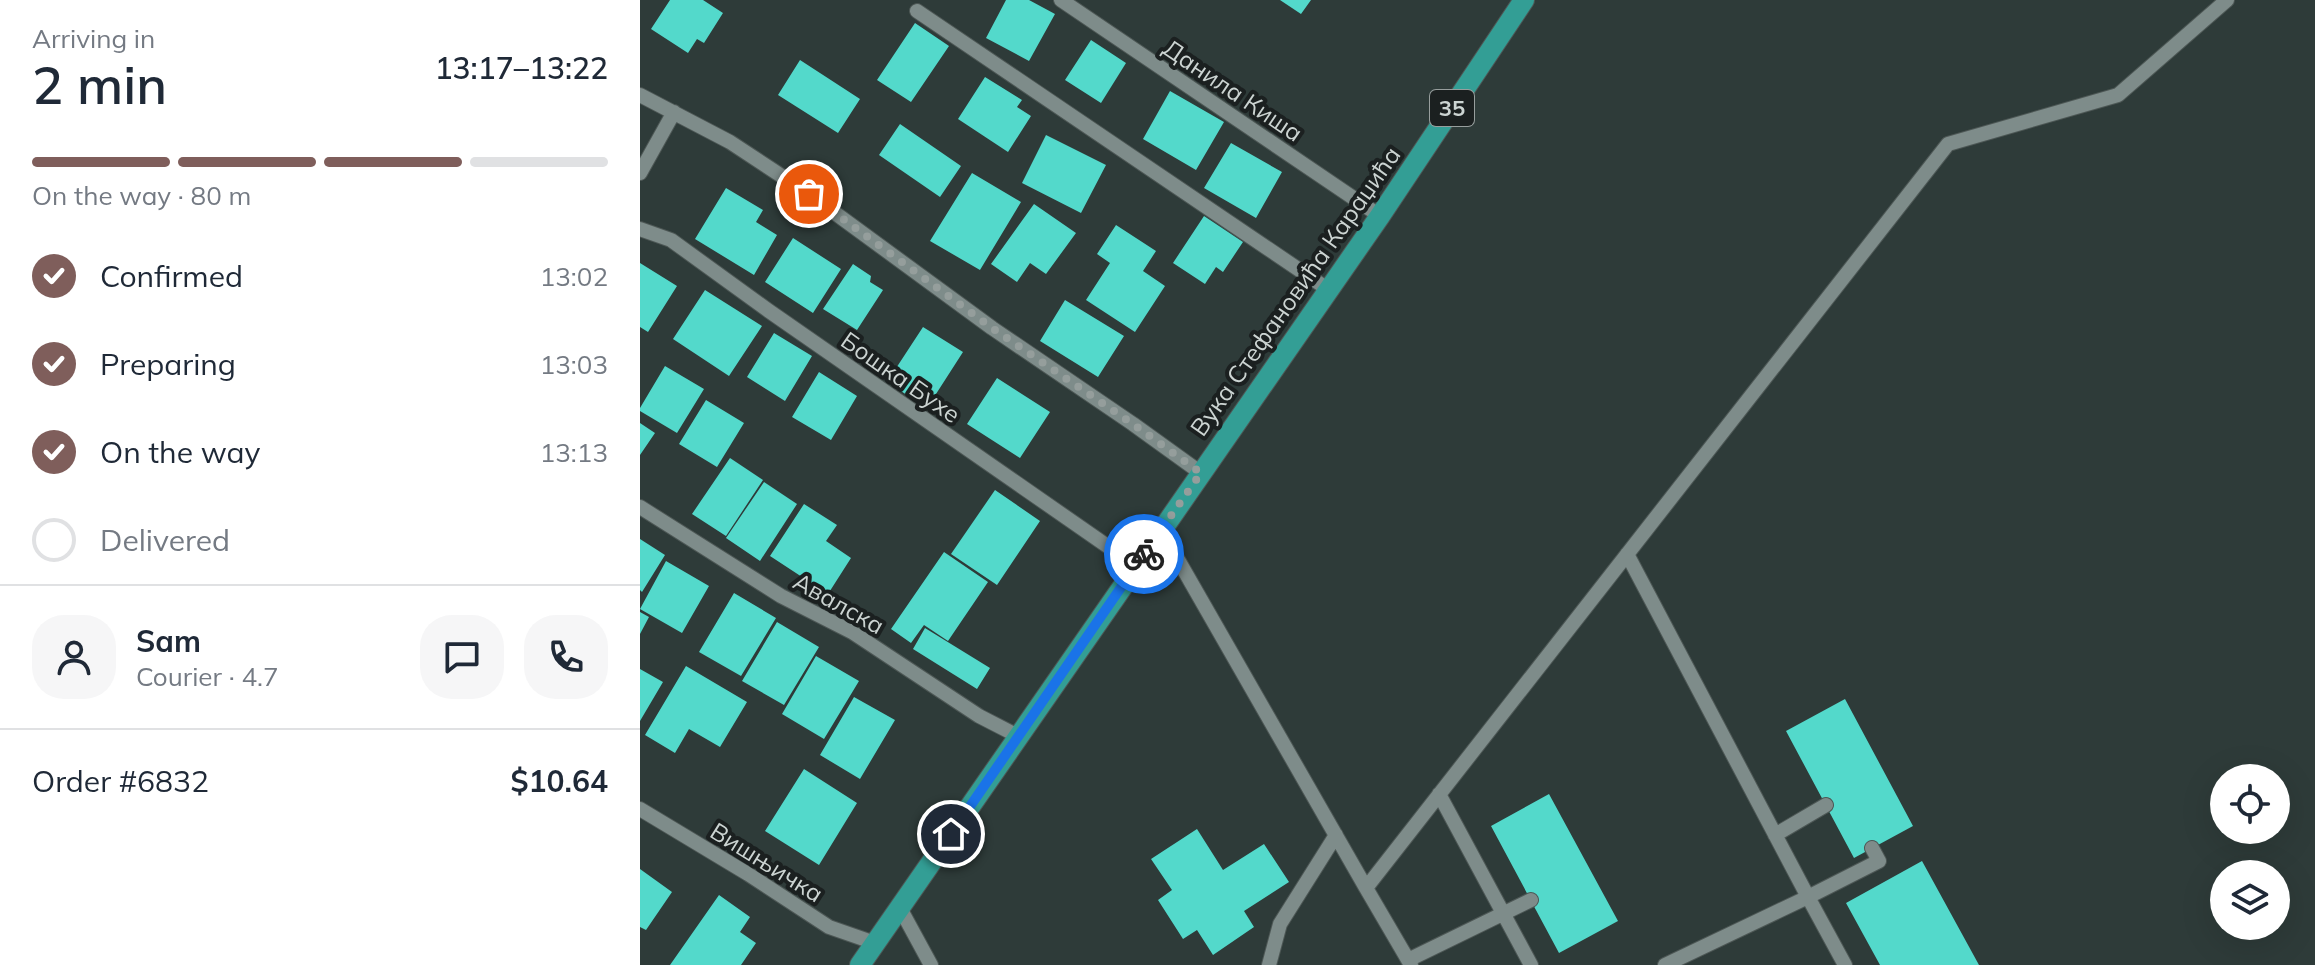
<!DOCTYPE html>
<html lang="en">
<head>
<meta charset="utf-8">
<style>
  body { margin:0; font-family:Mulish,sans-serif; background:#f6f6f7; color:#1f2937; height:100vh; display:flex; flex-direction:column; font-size:30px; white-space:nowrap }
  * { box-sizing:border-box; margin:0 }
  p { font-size:26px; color:#747a83 }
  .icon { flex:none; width:44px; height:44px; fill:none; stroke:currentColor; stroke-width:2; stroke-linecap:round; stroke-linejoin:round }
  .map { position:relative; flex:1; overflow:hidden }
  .panel { display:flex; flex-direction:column; background:#fff; width:640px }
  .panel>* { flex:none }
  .tools { position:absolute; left:1570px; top:764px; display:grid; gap:16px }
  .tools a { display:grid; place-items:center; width:80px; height:80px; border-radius:50%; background:#fff; box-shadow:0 8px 32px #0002; font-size:40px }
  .pin { position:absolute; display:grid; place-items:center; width:68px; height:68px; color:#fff; margin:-34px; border:4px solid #fff; border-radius:50%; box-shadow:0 2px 8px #0007 }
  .courier { position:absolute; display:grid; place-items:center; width:80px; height:80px; margin:-40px; border:6px solid #1a73e8; border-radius:50%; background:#fff; color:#222; box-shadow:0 2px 10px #0007 }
  .head em { font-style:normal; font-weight:600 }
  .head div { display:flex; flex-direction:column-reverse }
  .head { display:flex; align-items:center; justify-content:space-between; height:136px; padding:0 32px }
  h1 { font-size:52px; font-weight:600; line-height:60px }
  .bar { display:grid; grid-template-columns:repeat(4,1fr); gap:12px 8px; align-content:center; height:96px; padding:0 32px }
  .bar i { height:10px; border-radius:6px; background:#e0e1e3 }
  .bar .active { background:#7f5e5b }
  .bar p { grid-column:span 4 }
  .line { display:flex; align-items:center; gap:20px; padding:0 32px; border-top:2px solid #e0e1e3 }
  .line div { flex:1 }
  .round { display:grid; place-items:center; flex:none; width:84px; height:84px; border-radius:32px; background:#f6f6f7 }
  ol { padding:0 32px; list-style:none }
  li { display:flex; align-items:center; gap:24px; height:88px }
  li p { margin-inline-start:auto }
  li .icon { padding:8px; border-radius:50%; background:#7f5e5b; color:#fff; stroke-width:4 }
  li:last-child { color:#747a83 }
  li i { width:44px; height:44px; border:4px solid #e0e1e3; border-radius:50% }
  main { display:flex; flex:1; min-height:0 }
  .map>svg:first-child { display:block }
  .building { fill:#53d9cb }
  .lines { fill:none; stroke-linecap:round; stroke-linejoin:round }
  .minor-casing { stroke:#4d5755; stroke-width:16 }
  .major-casing { stroke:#4d5755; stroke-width:22 }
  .minor { stroke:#7e8c8a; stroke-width:14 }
  .major { stroke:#339e95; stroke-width:20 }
  .done { stroke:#959e9c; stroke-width:8; stroke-dasharray:0 14.4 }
  .route { stroke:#1a73e8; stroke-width:10 }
  .labels { text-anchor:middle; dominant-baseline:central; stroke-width:8; stroke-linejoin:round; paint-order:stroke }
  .shield { fill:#1b2020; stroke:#979e9d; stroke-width:2 }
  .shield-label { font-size:22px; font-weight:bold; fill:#ccd4d2 }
  .street-label { font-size:24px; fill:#ccd4d2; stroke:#1b2020 }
</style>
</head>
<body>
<main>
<section class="panel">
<div class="head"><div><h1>2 min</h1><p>Arriving in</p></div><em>13:17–13:22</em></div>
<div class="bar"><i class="active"></i><i class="active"></i><i class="active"></i><i></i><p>On the way · 80 m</p></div>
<ol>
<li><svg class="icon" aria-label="check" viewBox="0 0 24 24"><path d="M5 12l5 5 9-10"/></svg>Confirmed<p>13:02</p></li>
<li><svg class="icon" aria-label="check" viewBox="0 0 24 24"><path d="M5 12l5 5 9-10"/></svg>Preparing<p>13:03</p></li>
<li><svg class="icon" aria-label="check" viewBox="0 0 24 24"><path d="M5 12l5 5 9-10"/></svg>On the way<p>13:13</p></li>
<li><i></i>Delivered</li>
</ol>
<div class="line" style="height:144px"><a class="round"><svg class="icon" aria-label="person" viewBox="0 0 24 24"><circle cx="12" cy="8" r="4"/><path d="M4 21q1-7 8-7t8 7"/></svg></a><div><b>Sam</b><p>Courier · 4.7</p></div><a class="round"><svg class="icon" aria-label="chat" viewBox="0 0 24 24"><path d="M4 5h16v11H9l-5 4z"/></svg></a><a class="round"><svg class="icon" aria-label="phone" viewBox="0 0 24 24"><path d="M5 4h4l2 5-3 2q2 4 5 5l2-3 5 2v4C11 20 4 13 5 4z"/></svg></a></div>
<div class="line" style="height:104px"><div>Order #6832</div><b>$10.64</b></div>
</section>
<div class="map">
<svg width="1675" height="965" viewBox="0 0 1675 965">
  <rect width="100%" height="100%" fill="#2e3b39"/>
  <path class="building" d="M30,0H63L83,13L64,43L57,39L48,53L11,29Z
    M366,0H389L415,14L389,61L346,38Z
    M640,0H671L661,14Z
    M275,23L309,46L271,102L237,80Z
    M451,40L486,63L461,103L425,80Z
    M160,60L220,99L198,133L138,95Z
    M345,77L382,100L377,107L391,116L368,152L318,119Z
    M530,91L584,122L556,170L503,139Z
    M260,124L321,166L300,197L239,155Z
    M406,135L466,165L441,213L382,183Z
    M591,143L642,172L616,218L564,188Z
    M332,173L381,202L340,270L290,241Z
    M86,188L123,210L116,222L137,235L114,275L55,239Z
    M394,204L436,233L406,274L390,263L377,282L351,264Z
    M564,216L603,242L583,272L576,267L565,284L533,263Z
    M476,225L516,251L503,271L525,286L495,332L446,300L470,263L457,254Z
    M153,238L201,269L173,313L125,282Z
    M0,263L37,286L8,332L0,327Z
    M213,264L231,276L230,282L243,290L217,330L183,309Z
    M65,290L122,326L89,376L33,339Z
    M425,300L484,336L458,377L400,341Z
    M283,327L323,352L287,408L247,382Z
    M134,333L172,356L145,401L107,377Z
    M25,366L64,389L37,433L0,411V408Z
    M179,372L217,396L191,440L152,417Z
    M357,378L410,412L380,458L327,424Z
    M66,400L104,423L77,467L39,444Z
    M0,423L15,433L0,455Z
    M90,458L123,480L86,536L52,514Z
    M124,482L157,504L120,561L86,538Z
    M355,490L400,521L357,585L311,554Z
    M164,504L197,525L186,541L211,558L188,594L130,556Z
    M0,539L25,555L2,592L0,590Z
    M304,552L348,582L308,641L284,625L271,643L251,629Z
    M26,561L69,586L42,633L0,609Z
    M94,593L136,618L101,676L59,652Z
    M0,612L9,617L0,634Z
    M137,622L179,647L144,705L102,681Z
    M285,628L350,668L337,689L273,649Z
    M176,656L219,681L184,739L142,714Z
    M46,666L107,702L80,747L49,729L35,753L5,735Z
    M0,669L23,682L0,721Z
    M214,697L255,720L220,779L180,755Z
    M1205,699L1273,826L1214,858L1146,731Z
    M164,769L217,803L179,865L125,831Z
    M909,794L978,921L919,953L851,826Z
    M557,829L583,870L624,844L649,882L604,911L614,927L573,955L557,930L543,939L518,900L532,890L511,859Z
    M1282,861L1339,965H1240L1206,903Z
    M0,869L32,892L6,930L0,927Z
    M79,895L110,917L100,932L116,943L101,965H30Z"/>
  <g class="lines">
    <g class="minor-casing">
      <path id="minor" d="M421,0L740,216
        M277,11L689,290
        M0,95L90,142L169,194L352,328L493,424L561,473
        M0,173L34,112
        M0,229L31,240L129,311L496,566
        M0,507L141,596L212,632L339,716L378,736
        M521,530L726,888L1308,144L1478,95L1587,0
        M987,554L1168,897L1025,965
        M799,794L891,965
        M0,809L108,874L189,927L235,943
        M1135,835L1186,805
        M726,888L771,965
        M260,908L291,965
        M768,960L891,900
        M629,965L640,924L696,835
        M1205,965L1168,897L1239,861L1232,848"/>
    </g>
    <g class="major-casing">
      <path id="major" d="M220,965L740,216L884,0"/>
    </g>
    <use href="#minor" class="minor"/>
    <use href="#major" class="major"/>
  </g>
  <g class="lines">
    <path class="done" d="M169,194L352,328L493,424L561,473L504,554"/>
    <path class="route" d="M311,834L504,554"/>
  </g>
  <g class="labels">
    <rect class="shield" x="790" y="90" width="44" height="36" rx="6"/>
    <g class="shield-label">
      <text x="812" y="108">35</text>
    </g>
    <g class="street-label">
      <text transform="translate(593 90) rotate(34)">Данила Киша</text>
      <text transform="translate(655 291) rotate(-55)">Вука Стефановића Караџића</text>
      <text transform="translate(261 377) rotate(35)">Бошка Бухе</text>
      <text transform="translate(199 603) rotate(29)">Авалска</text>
      <text transform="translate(127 862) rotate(32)">Вишњичка</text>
    </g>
  </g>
</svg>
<div class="tools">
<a><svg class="icon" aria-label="locate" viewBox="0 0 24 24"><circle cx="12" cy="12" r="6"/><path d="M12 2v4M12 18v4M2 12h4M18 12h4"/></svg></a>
<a><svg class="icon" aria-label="layers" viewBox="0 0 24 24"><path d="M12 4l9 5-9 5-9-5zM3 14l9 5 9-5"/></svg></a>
</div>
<div class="pin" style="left:169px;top:194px;background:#ea580c"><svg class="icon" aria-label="bag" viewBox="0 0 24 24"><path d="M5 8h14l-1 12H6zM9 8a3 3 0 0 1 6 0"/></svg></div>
<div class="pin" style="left:311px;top:834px;background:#1f2937"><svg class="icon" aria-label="home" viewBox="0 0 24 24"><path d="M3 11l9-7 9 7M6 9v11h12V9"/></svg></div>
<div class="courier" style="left:504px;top:554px"><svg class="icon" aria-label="bike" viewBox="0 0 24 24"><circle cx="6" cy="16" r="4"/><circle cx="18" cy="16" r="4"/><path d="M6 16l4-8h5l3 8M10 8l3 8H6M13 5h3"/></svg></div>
</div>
</main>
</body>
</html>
